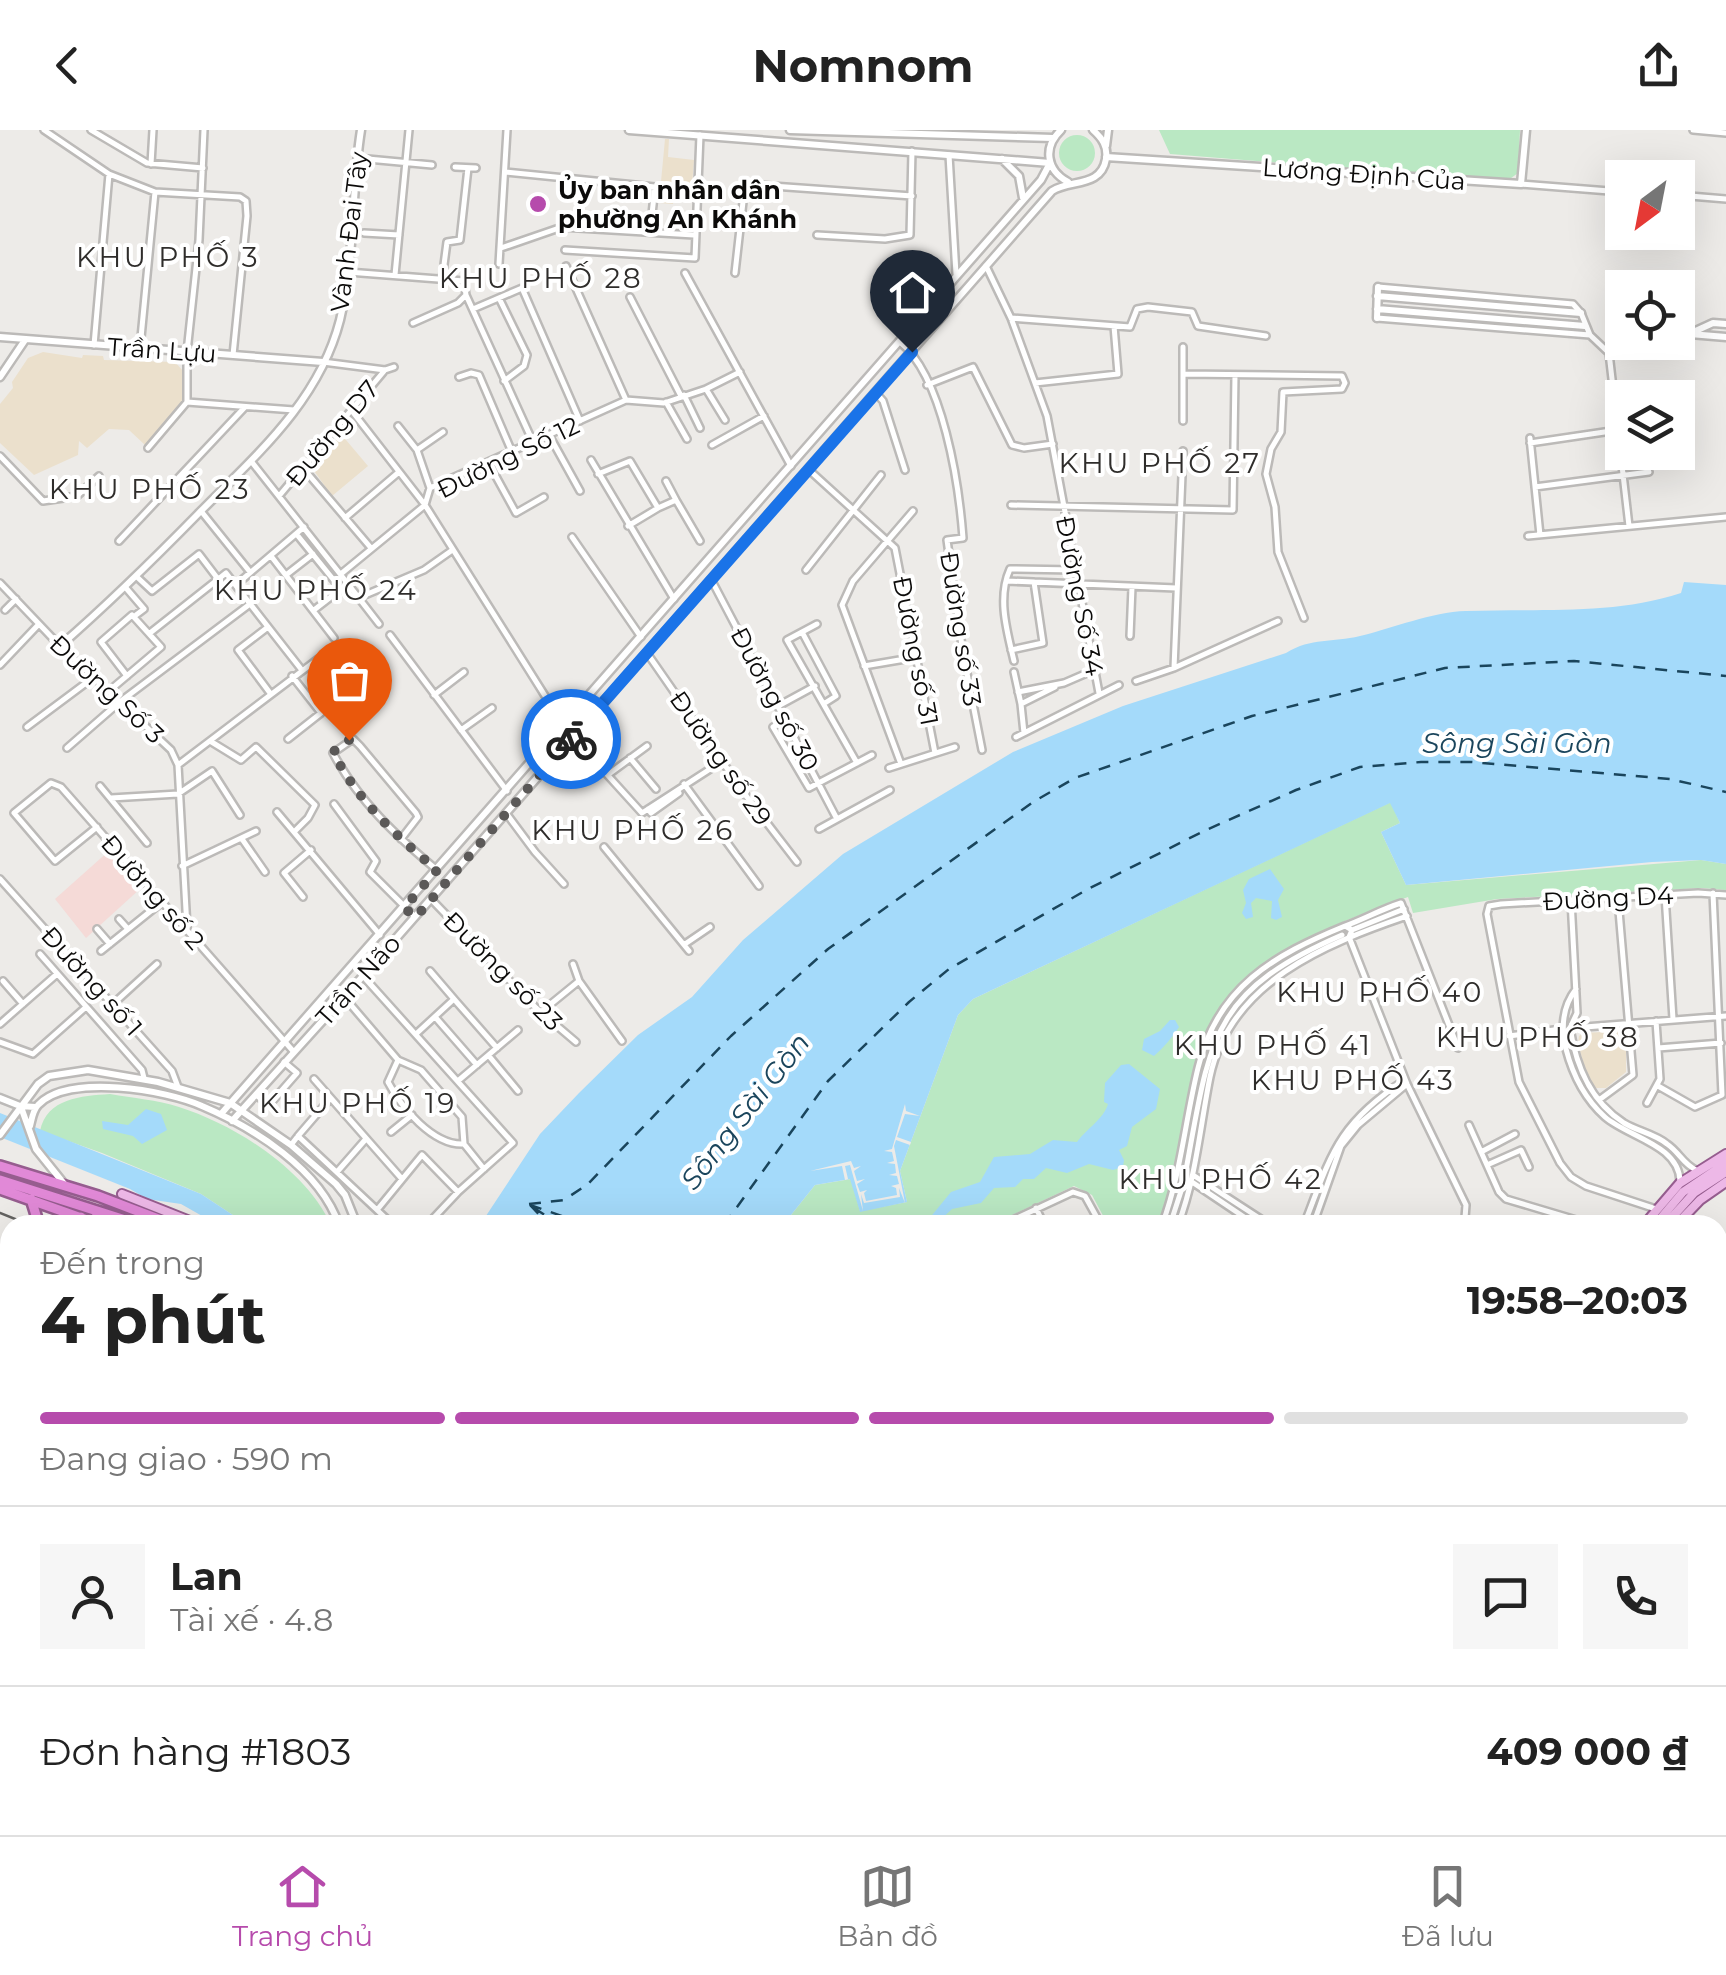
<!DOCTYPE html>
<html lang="vi">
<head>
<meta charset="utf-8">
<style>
  body { margin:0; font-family:Montserrat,sans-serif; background:#f6f6f6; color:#222; height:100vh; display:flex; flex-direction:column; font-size:38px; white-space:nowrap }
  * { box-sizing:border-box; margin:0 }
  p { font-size:32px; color:#767676 }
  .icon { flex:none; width:55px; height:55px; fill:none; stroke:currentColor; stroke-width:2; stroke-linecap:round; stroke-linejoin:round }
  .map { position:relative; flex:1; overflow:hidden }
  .panel { position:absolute; left:0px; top:1085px; width:1728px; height:620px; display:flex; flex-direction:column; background:#fff; border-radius:30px 30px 0 0; box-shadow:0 10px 40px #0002 }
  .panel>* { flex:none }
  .needle { width:65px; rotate:212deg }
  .controls { position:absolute; left:1605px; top:30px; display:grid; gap:20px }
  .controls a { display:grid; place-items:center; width:90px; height:90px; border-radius:0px; background:#fff; box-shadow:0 10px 40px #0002; font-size:50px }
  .pin { position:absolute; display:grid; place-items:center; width:85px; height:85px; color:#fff; margin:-102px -42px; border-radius:50% 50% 50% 0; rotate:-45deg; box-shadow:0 0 10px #0007 }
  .pin .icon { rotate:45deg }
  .courier { position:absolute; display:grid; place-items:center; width:100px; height:100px; margin:-50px; border:8px solid #1a73e8; border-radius:50%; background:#fff; color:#222; box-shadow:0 2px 12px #0007 }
  .headline em { font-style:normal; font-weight:700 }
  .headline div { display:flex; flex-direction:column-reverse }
  .headline { display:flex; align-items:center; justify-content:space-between; height:170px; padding:0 40px }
  h1 { font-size:65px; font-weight:700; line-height:75px }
  .bar { display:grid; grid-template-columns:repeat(4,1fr); gap:15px 10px; align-content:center; height:120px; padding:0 40px }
  .bar i { height:12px; border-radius:8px; background:#e0e0e0 }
  .bar .current { background:#b64bac }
  .bar p { grid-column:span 4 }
  .line { display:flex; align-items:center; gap:25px; padding:0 40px; border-top:2px solid #e0e0e0 }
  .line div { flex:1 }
  .round { display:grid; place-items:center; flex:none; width:105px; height:105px; border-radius:0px; background:#f6f6f6 }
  header { display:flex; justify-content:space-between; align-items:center; height:130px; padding:0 40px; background:#fff; font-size:45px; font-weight:700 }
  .tab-bar { display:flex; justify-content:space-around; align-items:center; height:140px; border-top:2px solid #e0e0e0; background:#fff; font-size:28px; color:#767676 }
  .tab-bar a { display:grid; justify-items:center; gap:5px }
  .tab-bar .current { color:#b64bac }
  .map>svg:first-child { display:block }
  .commercial { fill:#f5dad7 }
  .education { fill:#ebe0cc }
  .green { fill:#bae8c3 }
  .water { fill:#a4dafa }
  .pier { fill:#edebe8 }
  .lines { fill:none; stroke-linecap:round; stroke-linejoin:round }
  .stream { stroke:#a4dafa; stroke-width:2.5 }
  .ferry { stroke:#1a455c; stroke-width:2.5; stroke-dasharray:12 10; stroke-linecap:butt }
  .street-casing { stroke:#bcbab8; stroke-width:10 }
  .secondary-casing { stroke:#bcbab8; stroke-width:11 }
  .primary-casing { stroke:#965d8f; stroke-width:12 }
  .highway-casing { stroke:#965d8f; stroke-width:14 }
  .street { stroke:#fff; stroke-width:5 }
  .secondary { stroke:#fff; stroke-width:6 }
  .primary { stroke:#edb8e7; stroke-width:8 }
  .highway { stroke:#e189d7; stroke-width:9 }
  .rail { stroke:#636260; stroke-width:2.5 }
  .done { stroke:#5b5958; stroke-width:10; stroke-dasharray:0 18 }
  .route { stroke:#1a73e8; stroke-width:12 }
  .poi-dot { fill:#b64bac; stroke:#fff; stroke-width:4 }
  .labels { text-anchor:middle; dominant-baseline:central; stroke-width:8; stroke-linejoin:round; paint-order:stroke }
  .street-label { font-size:25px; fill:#0c0b0a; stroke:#fff }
  .poi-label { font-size:25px; font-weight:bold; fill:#0c0b0a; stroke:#fff; text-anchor:start }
  .neighbourhood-label { font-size:28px; letter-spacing:2.5px; fill:#2f2d2b; stroke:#fff }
  .water-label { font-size:28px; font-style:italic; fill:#1a455c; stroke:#fff }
</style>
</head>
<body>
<header><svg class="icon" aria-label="back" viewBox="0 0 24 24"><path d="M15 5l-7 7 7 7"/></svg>Nomnom<svg class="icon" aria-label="share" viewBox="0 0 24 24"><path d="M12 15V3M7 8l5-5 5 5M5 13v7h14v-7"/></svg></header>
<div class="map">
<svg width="1726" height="1705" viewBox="0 0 1726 1705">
  <rect width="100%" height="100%" fill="#edebe8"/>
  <path class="commercial" d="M110,720L141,758L86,808L55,769Z"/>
  <path class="education" d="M665,9H669L668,27L694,30L691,67L675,65L673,74L659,73Z
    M43,222L82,228L83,225L103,226L104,230L175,232L183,241V271L145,315L129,300L109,299L87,318L79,311L78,325L34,345L0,313V274L13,258L12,252L28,228Z
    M341,304L368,336L332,366L312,338Z
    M1623,901L1626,907V942L1606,958H1595L1587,945L1578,914L1579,906L1583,903Z"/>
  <path class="green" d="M1159,0H1520L1518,43L1507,51L1170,24Z
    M1059 23a18 18 0 1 1 36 0a18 18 0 1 1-36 0Z
    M1391,672L1400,693L1381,702L1406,755L1701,730L1726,734V760L1702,758L1497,769L1413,783L1408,767C1323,798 1225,833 1197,930C1182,984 1181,1042 1160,1095H1108L1092,1065L1074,1056L991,1095H783L815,1055L851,1049L860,1081L907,1072L900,1041L958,885L973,869Z
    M110,964C133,968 157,970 179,977C236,995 306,1040 331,1095H248L201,1064L102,1023L40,1001C47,968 81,966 110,964Z
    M1368,1695H1714L1716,1705H1366Z"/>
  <path class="water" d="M1684,452L1726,455V734L1701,730L1652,732L1406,755L1381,702L1400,693L1390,673L973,869L958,885L900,1041L907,1072L860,1082L850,1049L815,1055L783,1095H480L540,1004L579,963L638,905L692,867L743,810L843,724L1013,622L1123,576L1286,523C1312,507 1332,513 1360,506C1394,498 1431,482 1466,481C1538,478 1611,486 1681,463Z
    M1270,739L1284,759L1278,770L1282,787L1276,790L1271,788L1272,771L1256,768L1251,773L1253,787L1246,789L1242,783L1246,773L1243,760L1249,749Z
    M1170,890H1175L1179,897C1172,908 1164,917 1154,926L1142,920L1144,909L1160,901Z
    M1129,934L1160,959L1156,979L1132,997L1127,1016L1119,1020L1124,1030L1123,1037L1113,1040L1089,1034L1067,1043L1046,1038L1034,1049H1023L1015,1057L994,1058L981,1073L952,1079L935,1095H924L951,1062L980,1052L994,1027L1030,1024L1053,1010L1077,1012C1087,998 1103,990 1108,974L1104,972L1105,953L1121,935Z
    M146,979L161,984L167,1000L142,1014L133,1006L103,999L102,991L128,995Z
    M0,983L201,1064L248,1095H218L181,1074L147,1069L130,1059L0,1007Z
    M1726,1616V1705H1716L1718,1617Z
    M364,1695H604L603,1705H366Z
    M1376,1695H1584L1579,1705H1374Z"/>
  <path class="pier" d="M905,974L906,981L920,986L905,984L897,1007L911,1012L910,1015L896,1010L894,1016L905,1073L899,1058L900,1067L864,1073L861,1064L863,1081L850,1035L845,1036L848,1049L845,1050L842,1036L810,1041L851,1031L854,1038L861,1036L854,1041L857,1051L865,1049L857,1054L860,1062L867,1060L864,1063L866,1071L897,1065L896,1058L891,1056L899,1054L897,1046L889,1045L896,1043L895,1034L887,1033L894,1031L892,1022L884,1021L892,1019Z"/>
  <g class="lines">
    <path class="stream" d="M0,1276L10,1281"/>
    <path class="ferry" d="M529,1074L564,1070L588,1054L731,906L828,819L1033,672L1075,648L1252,586L1445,538L1574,531L1726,546
      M530,1075L588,1095
      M530,1075L549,1095
      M534,1078L560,1095
      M724,1095L828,951L909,872L949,839L1088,759L1204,701L1296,660L1360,637L1421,632H1472L1670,649L1726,662
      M423,1695L424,1705
      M560,1695V1705"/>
    <g class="street-casing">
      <path id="street" d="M44,0L109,44L155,62L240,67L246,71L247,86L233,225
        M91,0L147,33L203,38
        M1693,0L1726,3
        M949,25L956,144
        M357,28L432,35
        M151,34L153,0
        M455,37L476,38
        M506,42L655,57L650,102
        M1521,54L1622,62
        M1678,65L1726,69
        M364,103L399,105
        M817,105L885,109L910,105L912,21
        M501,118L562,97L694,105
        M565,120L695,128L700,5
        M499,134L507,0
        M566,136L626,270
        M986,136L1011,188L1047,286L1099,563
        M348,142L464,151L466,165L533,312
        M685,143L791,336
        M735,143L745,54L912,66
        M395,145L409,0
        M442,150L447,112L460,110L468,38
        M1378,157L1573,174L1581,183L1590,205L1609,223L1629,396
        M630,167L681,266
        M499,168L527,225L524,236L504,251
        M473,179L522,158L580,291
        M1011,188L1130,197L1137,179L1148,177L1192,182L1198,196L1266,206
        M1377,188L1590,205
        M413,193L458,173L466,165
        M900,212C943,247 959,354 963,408L947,410L963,523L982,620
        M94,215L109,44
        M1183,217V291
        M140,218L155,62
        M1609,223L1662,220L1674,212
        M323,232L385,240L394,237
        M1183,244L1342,246L1345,253L1342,259L1283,262L1281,302L1271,319L1266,344L1275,377L1278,422L1304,488
        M459,247L471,243L479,245L512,322
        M1035,253L1118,244L1114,196
        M927,255L973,237L1012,315L1024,318L1053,314
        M706,259L725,290
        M876,263L883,271L905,340
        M684,265L700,298
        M187,272L294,280
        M666,272L687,309
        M398,296L417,320L430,358
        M549,305L580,361
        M1530,308L1540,405
        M1530,313L1618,300
        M712,315L764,286
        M148,318L187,272V222L199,110L204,0
        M417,320L443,302
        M0,326L43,371L77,366L99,346
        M591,330L674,469
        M251,331L348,454
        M488,332L516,383L544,367
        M303,338L371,418
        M808,339L895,418L935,623
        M598,344L630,331L655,373L658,378L628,396
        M666,351L676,370
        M1535,357L1649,342
        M279,366L385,240
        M1011,375L1233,380L1235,245
        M658,378L676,370L700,411
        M201,381L250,442
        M345,388L399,342
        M298,406L341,459L348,454L379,494
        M1528,406L1726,387
        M572,407L641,507
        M119,411L245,277
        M271,426L334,508
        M806,440L881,345
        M342,443L425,375L352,281
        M286,445L313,424
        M137,447L152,461L199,424L218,449
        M712,451L837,689
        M1007,451L1176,458
        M0,453L60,516L171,620L178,635L187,798
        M237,454L304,397
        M126,458L144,479L136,485
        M358,468L424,440L451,421
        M5,480L16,469
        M314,480L341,459
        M817,494L787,510L857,633
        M268,497L238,520L270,563
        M802,502L836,566L825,573
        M150,503L226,443L301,539
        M390,505L507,661
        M1130,506L1132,457
        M1011,520L1043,513L1034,452
        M647,523L747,667L797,732
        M1014,531C1007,501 997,468 1010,439L1075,440
        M0,535L39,494
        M864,536L917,527
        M1174,538L1183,321
        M1014,542L1021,574
        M1136,551L1174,538L1278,491
        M109,561L161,517L132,485L101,512L127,546
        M1018,562L1064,553L1094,540
        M434,565L464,542
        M780,575L815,556
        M787,589L773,597L809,658L872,625
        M564,596L425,375L430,358L626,270L664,273L706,259L740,242
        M27,597L94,547
        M461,600L492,578
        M1024,603L1021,574L1055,557
        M573,607L642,683L721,632
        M1016,607L1119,555
        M288,609L321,583L292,546
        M210,611L241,630L256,617L315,675L308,688L295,701
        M67,618L121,571L250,474
        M630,628L656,659
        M901,634L842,475L853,451L913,381
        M178,635L318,529
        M889,638L955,617
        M609,644L647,616
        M684,654L759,756
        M100,656L147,713
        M111,668L178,664L212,641L240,685
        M334,674L376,731L370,742L415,787
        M648,679L651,683L679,663
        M277,682L380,805
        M506,683L535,722L564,754
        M97,697L55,731L14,683L51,653L61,657L293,921
        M819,699L890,660
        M242,709L265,742
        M401,709L418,687L416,683L360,616L353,609L333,623C358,670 396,706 437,740
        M604,717L689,821
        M182,736L256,701
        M0,749L172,941L178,957
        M1665,765L1673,889
        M303,767L284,743L311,720
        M431,769L536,878L576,912
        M1571,770L1577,883L1570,898C1576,936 1590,971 1624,993C1637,1001 1655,1004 1667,1014C1679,1022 1683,1034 1696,1040
        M119,789L128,799
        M1347,797L1352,800L1349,807L1407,954L1466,1075L1465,1088L1459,1095
        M97,799L110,814
        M1352,800L1404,779
        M685,814L710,797
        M101,821L162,772
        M40,824L142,940L144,948
        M573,834L579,851L622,911
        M430,841L454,869
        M363,846L513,1013L458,1062L427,1095
        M3,851L23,874
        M1576,859C1562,877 1561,898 1566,919C1573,946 1585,969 1605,987C1628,1007 1679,1015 1680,1051
        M345,868L398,930L421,940L462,987L464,1014
        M113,874L157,834
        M541,882L579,851
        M436,888L477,935
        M0,894L57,844
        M1572,898L1726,886
        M416,904L454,869L497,918
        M1509,906L1561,899
        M0,912L33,924L86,877
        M1658,918L1721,913
        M489,926L518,961
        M398,930L388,952C401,977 433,1016 464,1014
        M314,949L402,1049
        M459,950L518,900
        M1658,956L1695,977L1722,965L1713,763
        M256,965L269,975L297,943L284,932
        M1599,970L1633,945L1618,769
        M1647,973L1660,949L1656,891
        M1469,995L1499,1062L1506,1069L1593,1095
        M391,1002L412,985
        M298,1006L329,970
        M464,1014L484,1039
        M291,1015L298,1006L393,1095
        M1481,1022L1515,1004
        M1487,1035L1521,1020L1529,1037
        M1186,1040C1210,910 1210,862 1342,805
        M337,1042L365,1010
        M1193,1045L1270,1095
        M1192,1052L1256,1095
        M1036,1078L1044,1095
        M1656,1079L1586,1056L1571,1047L1560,1033L1519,952L1487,784L1489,776L1501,774L1698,763L1726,765
        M377,1080L422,1025L458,1062
        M1002,1095L1073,1062L1085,1066L1101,1095
        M1162,1095C1181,1044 1185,991 1198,938C1217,857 1274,825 1345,796C1364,789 1382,779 1401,773L1458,918
        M1170,1095L1183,1055
        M1178,1095C1196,1048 1200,997 1210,947C1230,852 1325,814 1407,786
        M1304,1095C1331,1025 1338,993 1405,950
        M1313,1095L1341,1016L1358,995L1407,954
        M0,1308L10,1312
        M0,1345L10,1349
        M0,1478L10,1482
        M0,1530V1539
        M0,1672L10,1675
        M61,1695L76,1705
        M914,1695L929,1705
        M1067,1695L1079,1705
        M1134,1701L1142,1695
        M99,1703L103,1705
        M626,1703L642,1705
        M141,1704L143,1695
        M25,1705L29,1695
        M108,1705L111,1695
        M189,1705L192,1695
        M823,1705V1699
        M891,1705L897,1695
        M1077,1705L1091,1695"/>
    </g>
    <g class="secondary-casing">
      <path id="secondary" d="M629,0L1050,33
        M790,0L1053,8
        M1061,0C1043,17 1046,40 1068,52
        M1106,16L1108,0
        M1106,27L1521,54L1526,0
        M1002,29L1019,46L1023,68
        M1377,166L1581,183
        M1377,179L1585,196
        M1377,188L1378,157
        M1689,204L1713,193L1726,194
        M1690,204L1726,207
        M0,207L323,232
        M0,247L25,210
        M60,516C108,474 153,430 198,384C255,326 319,272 340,190C355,128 351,62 361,0
        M0,968L20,976L35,977
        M21,977L36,1019L65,1055
        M221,984L1041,50L1050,33
        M232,991L363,846L1052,61C1070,49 1101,58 1106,29C1108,16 1102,8 1093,0
        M30,996C32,988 33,980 38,975C68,943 167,960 202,976C254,998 320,1039 339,1095
        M0,1005L38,954L49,946L88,940L158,952L230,973L291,1015L336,1054L345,1065L357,1095
        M4,1125L10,1135
        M0,1148L10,1140
        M0,1398L10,1402
        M308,1705L309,1695
        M757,1705V1695
        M965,1705L971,1695
        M1317,1705L1327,1695"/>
    </g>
    <g class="primary-casing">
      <path id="primary" d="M122,1064L200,1095
        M1644,1095L1680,1053L1726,1024
        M1655,1095L1683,1062L1726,1033
        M1665,1095L1694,1063L1726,1042
        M1676,1095L1700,1070L1726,1052
        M1187,1695L1192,1705
        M1235,1695L1241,1705"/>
    </g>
    <g class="highway-casing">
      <path id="highway" d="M0,1036L98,1066L174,1095
        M0,1050L141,1095
        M0,1059L101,1095
        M31,1069L39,1095
        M96,1087L119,1095
        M60,1095L81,1087
        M1203,1695L1208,1705
        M1221,1695L1226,1705"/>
    </g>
    <use href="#street" class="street"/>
    <use href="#secondary" class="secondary"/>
    <use href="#primary" class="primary"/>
    <use href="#highway" class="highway"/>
    <path class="rail" d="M0,1083L30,1095
      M1718,1610L1726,1609"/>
  </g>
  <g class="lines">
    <path class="done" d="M349,610L333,622C357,670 396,706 437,740L404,778L416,787L571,609"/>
    <path class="route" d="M571,609L912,222"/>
  </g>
  <circle class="poi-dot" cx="538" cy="74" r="10"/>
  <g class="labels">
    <g class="street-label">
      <text transform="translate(1364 44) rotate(4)">Lương Định Của</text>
      <text transform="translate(349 102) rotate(-83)">Vành Đai Tây</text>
      <text transform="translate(162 220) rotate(4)">Trần Lựu</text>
      <text transform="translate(332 303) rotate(-50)">Đường D7</text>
      <text transform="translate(508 327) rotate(-26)">Đường Số 12</text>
      <text transform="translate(1080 466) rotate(79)">Đường Số 34</text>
      <text transform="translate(961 499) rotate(81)">Đường số 33</text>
      <text transform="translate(916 521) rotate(79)">Đường số 31</text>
      <text transform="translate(107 559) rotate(43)">Đường Số 3</text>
      <text transform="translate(775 569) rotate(62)">Đường số 30</text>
      <text transform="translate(721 628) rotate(55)">Đường số 29</text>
      <text transform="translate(153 762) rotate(49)">Đường số 2</text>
      <text transform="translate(1608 768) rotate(-3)">Đường D4</text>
      <text transform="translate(503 841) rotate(45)">Đường số 23</text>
      <text transform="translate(358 850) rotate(-48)">Trần Não</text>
      <text transform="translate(92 851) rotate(48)">Đường số 1</text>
    </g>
    <g class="poi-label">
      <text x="558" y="60">Ủy ban nhân dân<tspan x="558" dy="29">phường An Khánh</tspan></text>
    </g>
    <g class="neighbourhood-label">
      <text x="168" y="127">KHU PHỐ 3</text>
      <text x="541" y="148">KHU PHỐ 28</text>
      <text x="1160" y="333">KHU PHỐ 27</text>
      <text x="150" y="359">KHU PHỐ 23</text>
      <text x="316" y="460">KHU PHỐ 24</text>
      <text x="633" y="700">KHU PHỐ 26</text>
      <text x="1380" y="862">KHU PHỐ 40</text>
      <text x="1538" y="907">KHU PHỐ 38</text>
      <text x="1273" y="915">KHU PHỐ 41</text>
      <text x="1353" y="950">KHU PHỐ 43</text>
      <text x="358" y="973">KHU PHỐ 19</text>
      <text x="1221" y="1049">KHU PHỐ 42</text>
    </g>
    <g class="water-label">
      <text x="1517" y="613">Sông Sài Gòn</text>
      <text transform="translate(745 981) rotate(-52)">Sông Sài Gòn</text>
    </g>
  </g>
</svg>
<div class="controls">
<a><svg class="needle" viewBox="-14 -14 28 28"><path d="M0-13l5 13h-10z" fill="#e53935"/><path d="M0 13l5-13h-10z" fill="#767676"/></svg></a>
<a><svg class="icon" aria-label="locate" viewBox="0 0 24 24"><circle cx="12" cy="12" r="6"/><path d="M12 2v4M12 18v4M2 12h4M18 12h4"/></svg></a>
<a><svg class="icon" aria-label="layers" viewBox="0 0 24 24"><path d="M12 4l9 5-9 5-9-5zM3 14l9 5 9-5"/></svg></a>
</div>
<div class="pin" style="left:349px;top:610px;background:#ea580c"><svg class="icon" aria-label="bag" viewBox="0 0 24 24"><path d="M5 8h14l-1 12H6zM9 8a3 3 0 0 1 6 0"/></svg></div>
<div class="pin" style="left:912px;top:222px;background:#1f2937"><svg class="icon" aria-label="home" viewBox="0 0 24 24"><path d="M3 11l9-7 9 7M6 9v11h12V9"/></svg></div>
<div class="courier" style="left:571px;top:609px"><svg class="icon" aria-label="bike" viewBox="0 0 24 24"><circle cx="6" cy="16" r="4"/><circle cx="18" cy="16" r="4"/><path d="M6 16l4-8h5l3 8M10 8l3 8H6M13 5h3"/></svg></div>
<section class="panel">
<div class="headline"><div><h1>4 phút</h1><p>Đến trong</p></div><em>19:58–20:03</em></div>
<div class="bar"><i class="current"></i><i class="current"></i><i class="current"></i><i></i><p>Đang giao · 590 m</p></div>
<div class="line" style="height:180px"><a class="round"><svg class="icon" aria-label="person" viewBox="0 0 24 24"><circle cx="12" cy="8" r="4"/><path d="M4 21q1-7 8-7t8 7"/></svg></a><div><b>Lan</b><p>Tài xế · 4.8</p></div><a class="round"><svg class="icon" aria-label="chat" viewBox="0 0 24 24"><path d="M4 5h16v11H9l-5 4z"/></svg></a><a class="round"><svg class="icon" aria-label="phone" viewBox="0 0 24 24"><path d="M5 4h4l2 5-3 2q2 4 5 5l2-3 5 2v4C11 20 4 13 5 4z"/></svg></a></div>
<div class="line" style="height:130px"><div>Đơn hàng #1803</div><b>409 000 ₫</b></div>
</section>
</div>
<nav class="tab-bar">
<a class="current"><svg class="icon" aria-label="home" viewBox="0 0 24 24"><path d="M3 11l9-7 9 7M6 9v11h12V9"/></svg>Trang chủ</a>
<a><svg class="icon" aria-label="map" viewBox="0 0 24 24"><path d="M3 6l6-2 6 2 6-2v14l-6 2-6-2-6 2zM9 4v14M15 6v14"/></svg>Bản đồ</a>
<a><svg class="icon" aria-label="saved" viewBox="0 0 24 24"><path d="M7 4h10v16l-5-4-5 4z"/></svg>Đã lưu</a>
</nav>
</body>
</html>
